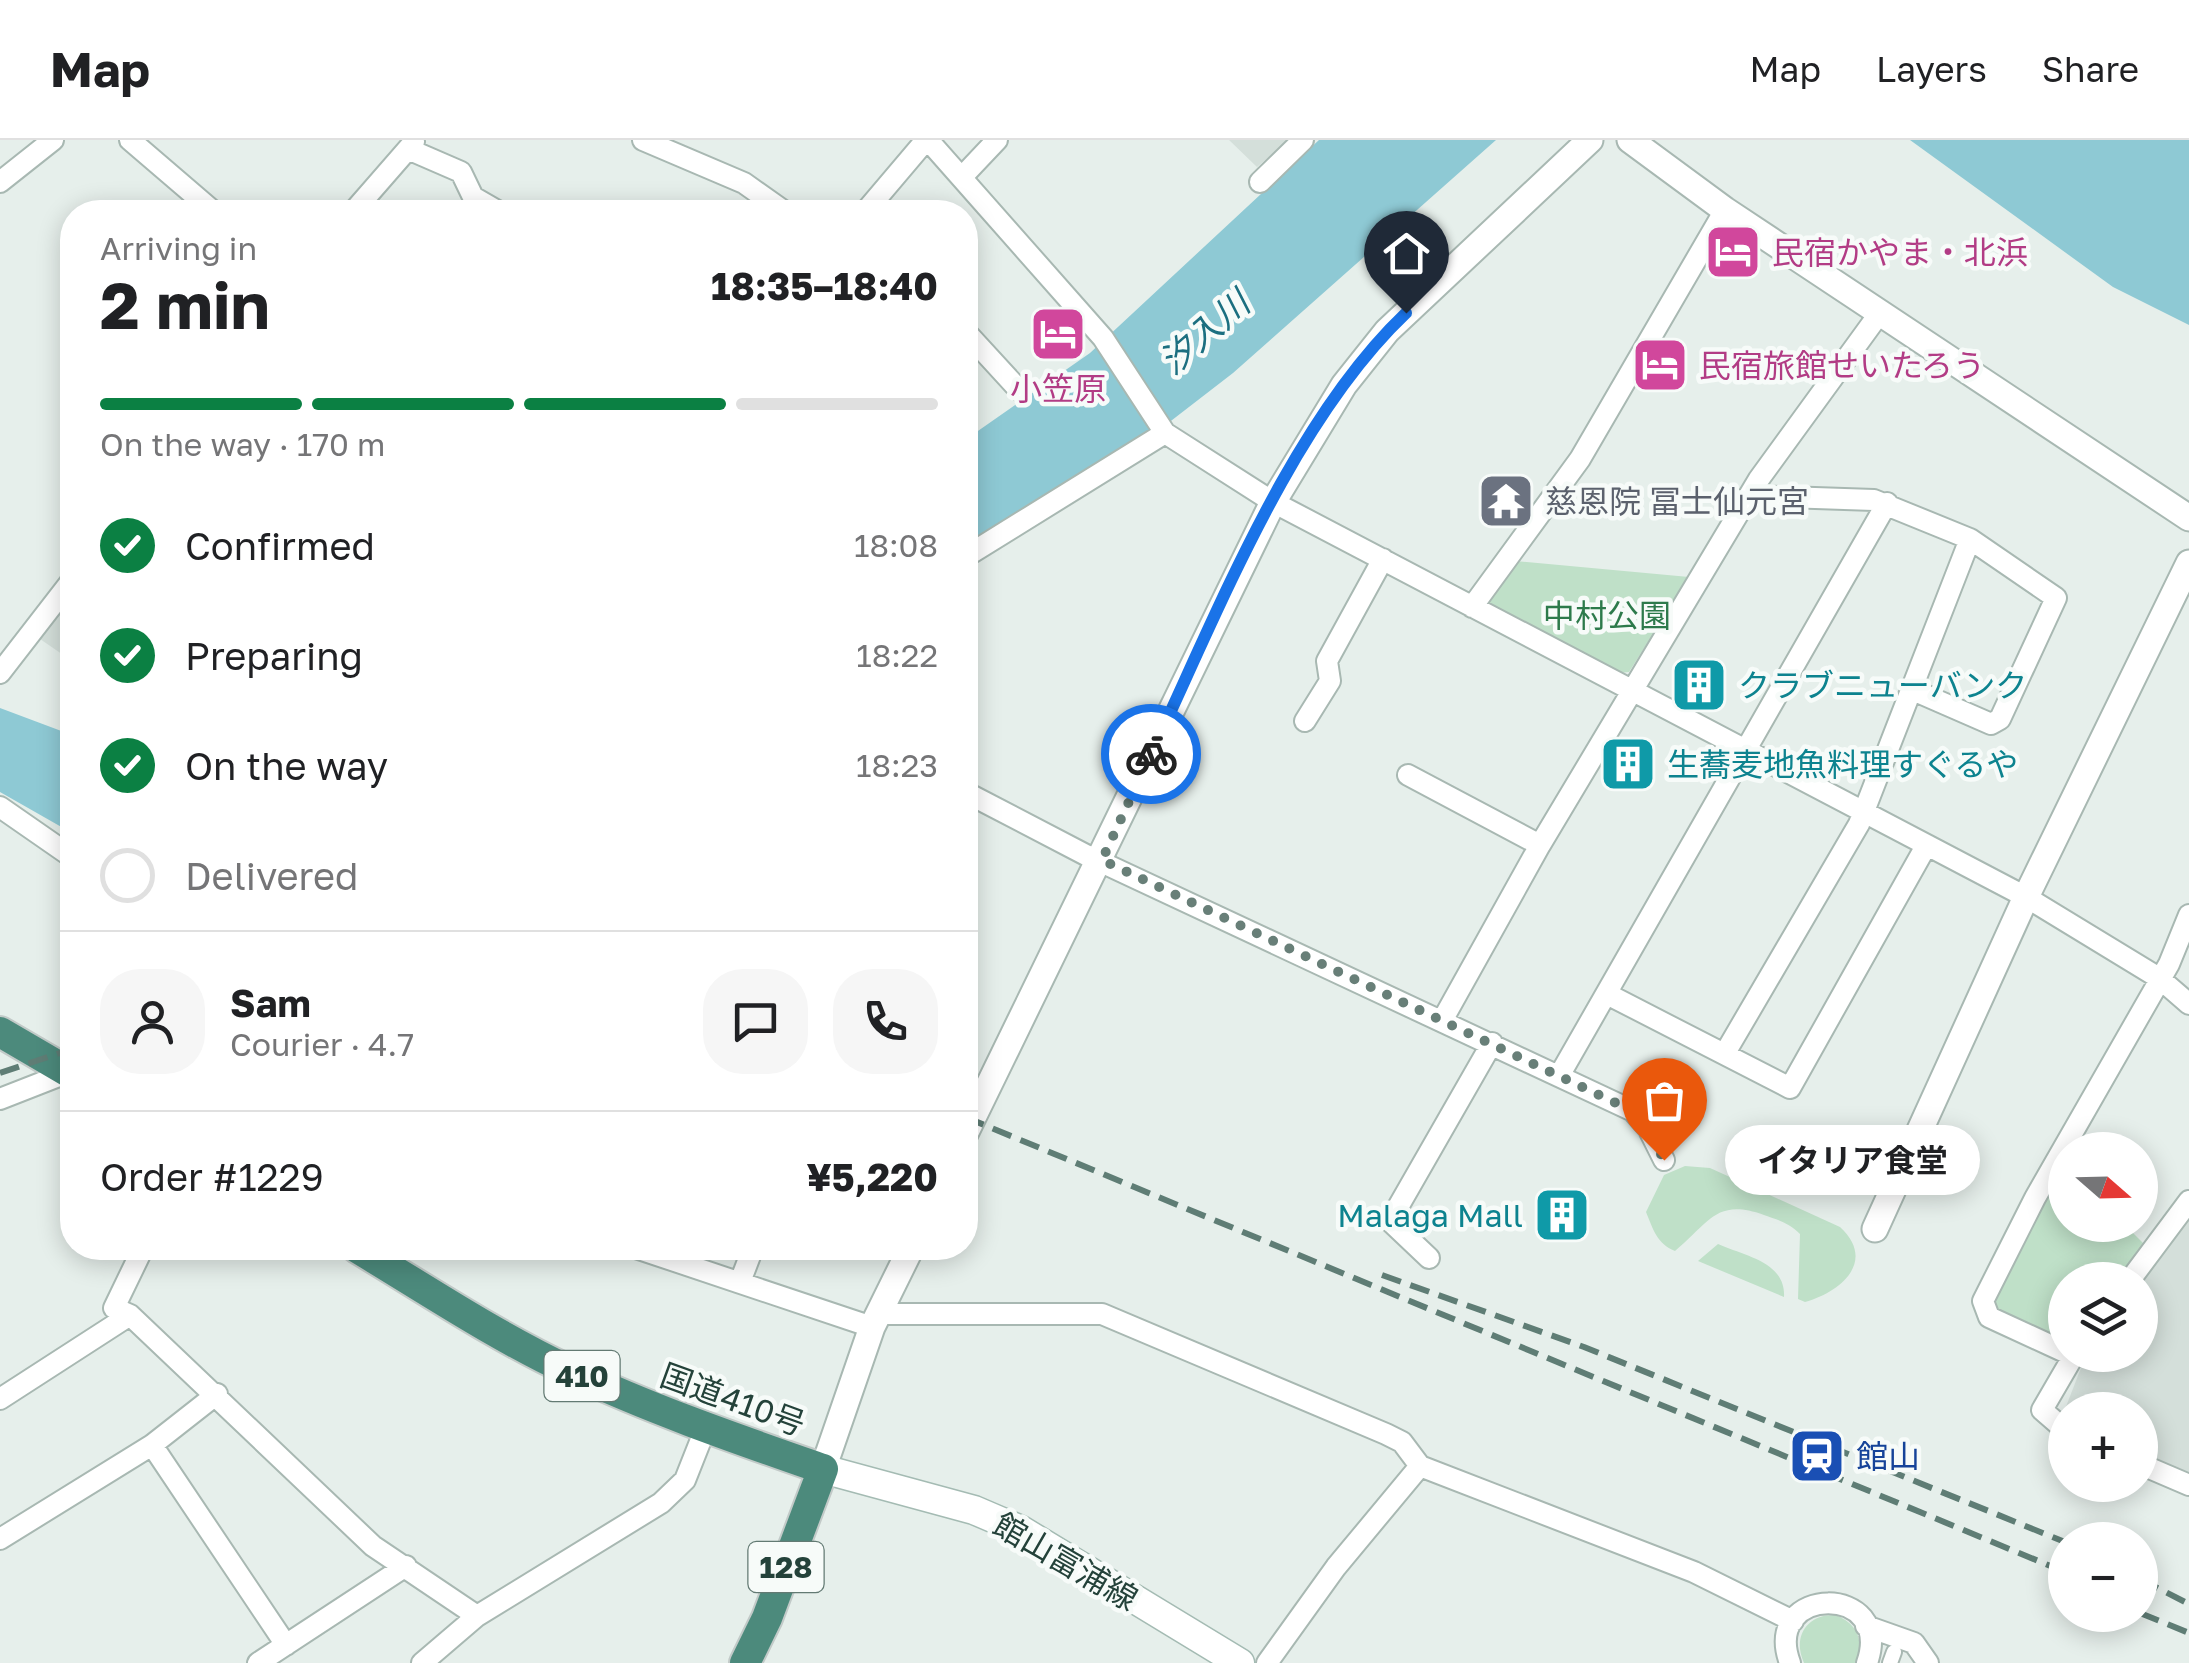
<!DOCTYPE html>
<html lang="en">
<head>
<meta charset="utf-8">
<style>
  body { margin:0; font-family:"Golos Text","Noto Sans JP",sans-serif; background:#f6f6f6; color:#202124; height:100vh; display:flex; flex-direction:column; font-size:38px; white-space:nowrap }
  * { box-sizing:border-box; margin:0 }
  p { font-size:32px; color:#757577 }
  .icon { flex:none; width:55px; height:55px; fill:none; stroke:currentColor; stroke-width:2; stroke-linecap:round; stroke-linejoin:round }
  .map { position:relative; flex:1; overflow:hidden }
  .details { position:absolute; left:60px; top:60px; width:918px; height:1060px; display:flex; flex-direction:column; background:#fff; border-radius:40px; box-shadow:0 5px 25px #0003 }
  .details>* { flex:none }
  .needle { width:65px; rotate:110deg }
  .controls { position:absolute; left:2048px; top:992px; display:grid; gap:20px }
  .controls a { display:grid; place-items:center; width:110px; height:110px; border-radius:50%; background:#fff; box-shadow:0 5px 25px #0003; font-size:50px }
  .pin { position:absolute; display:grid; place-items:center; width:85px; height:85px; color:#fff; margin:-102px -42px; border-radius:50% 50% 50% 0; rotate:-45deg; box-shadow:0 0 10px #0007 }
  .pin .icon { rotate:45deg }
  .courier { position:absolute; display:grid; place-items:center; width:100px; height:100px; margin:-50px; border:8px solid #1a73e8; border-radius:50%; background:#fff; color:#222; box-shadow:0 2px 12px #0007 }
  .bubble { position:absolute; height:70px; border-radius:35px; background:#fff; box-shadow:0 5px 25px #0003; font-size:32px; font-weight:700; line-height:70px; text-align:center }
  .headline em { font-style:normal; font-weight:700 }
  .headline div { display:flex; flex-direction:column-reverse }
  .headline { display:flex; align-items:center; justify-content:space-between; height:170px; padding:0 40px }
  h1 { font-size:65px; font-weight:700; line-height:75px }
  .bar { display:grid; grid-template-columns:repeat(4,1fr); gap:15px 10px; align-content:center; height:120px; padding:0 40px }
  .bar i { height:12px; border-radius:8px; background:#e0e0e0 }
  .bar .on { background:#0b8043 }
  .bar p { grid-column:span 4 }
  .line { display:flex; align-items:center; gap:25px; padding:0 40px; border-top:2px solid #e0e0e0 }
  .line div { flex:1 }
  .round { display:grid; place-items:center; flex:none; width:105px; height:105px; border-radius:40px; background:#f6f6f6 }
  ol { padding:0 40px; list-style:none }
  li { display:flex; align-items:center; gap:30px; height:110px }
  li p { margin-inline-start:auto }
  li .icon { padding:10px; border-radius:50%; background:#0b8043; color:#fff; stroke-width:4 }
  li:last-child { color:#757577 }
  li i { width:55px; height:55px; border:5px solid #e0e0e0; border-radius:50% }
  header { display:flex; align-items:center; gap:60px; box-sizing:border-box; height:140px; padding:0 50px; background:#fff; border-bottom:2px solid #e0e0e0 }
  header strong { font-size:48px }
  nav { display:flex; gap:55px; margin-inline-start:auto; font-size:35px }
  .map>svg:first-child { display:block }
  .built { fill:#d4dfda }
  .green { fill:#bfe0c8 }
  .water { fill:#8ec9d4 }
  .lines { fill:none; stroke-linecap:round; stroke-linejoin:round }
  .pedestrian-casing { stroke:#a8b8b2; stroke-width:18 }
  .minor-casing { stroke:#a8b8b2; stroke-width:24 }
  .tertiary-casing { stroke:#a8b8b2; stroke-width:29 }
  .secondary-casing { stroke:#a4bbb3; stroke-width:31 }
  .trunk-casing { stroke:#c2cac8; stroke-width:34 }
  .pedestrian { stroke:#fff; stroke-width:14 }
  .minor { stroke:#fff; stroke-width:20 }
  .tertiary { stroke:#fff; stroke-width:25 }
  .secondary { stroke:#fff; stroke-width:28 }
  .trunk { stroke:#4c8a7c; stroke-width:30 }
  .rail { stroke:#5f7d75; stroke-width:6; stroke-dasharray:20 10; stroke-linecap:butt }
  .done { stroke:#687f78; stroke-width:10; stroke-dasharray:0 18 }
  .route { stroke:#1a73e8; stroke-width:12 }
  .labels { text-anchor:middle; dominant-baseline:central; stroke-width:9; stroke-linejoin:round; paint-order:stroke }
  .shield { fill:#f7fbf9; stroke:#637a73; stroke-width:2.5 }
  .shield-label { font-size:30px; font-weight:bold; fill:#24423a }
  .hotel-label { font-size:32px; fill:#b23c85; stroke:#f7fbf9; text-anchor:start }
  .worship-label { font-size:32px; fill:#5b616d; stroke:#f7fbf9; text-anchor:start }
  .park-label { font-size:32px; fill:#2d7a4b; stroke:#f7fbf9 }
  .culture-label { font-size:32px; fill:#0d838f; stroke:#f7fbf9; text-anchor:start }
  .street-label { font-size:32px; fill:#24423a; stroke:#f7fbf9 }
  .transit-label { font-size:32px; fill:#164399; stroke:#f7fbf9; text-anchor:start }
  .water-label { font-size:35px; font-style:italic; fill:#1c6f80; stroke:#f7fbf9 }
</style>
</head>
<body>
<header>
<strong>Map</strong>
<nav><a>Map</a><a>Layers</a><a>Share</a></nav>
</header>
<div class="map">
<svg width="2189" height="1523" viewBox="0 0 2189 1523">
  <rect width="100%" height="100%" fill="#e6efeb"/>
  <path class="built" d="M1229,0H1289L1257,27Z
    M72,458V521L40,499Z
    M2189,1075V1338L2140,1317V1270H2065V1285L2060,1282L2086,1215H2140V1141Z"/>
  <path class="green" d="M1515,421L1689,437L1629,532L1619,533L1483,464Z
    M2065,1025V1085H2125L2145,1105L2117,1140H2065V1203L1994,1171L1991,1165L2050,1044Z
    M1685,1026L1710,1028L1840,1087C1877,1121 1841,1152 1805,1162L1798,1159L1800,1094C1789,1083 1778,1080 1764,1075C1716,1058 1710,1082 1675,1111C1657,1104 1653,1089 1646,1072L1664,1035Z
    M1718,1104C1745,1116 1786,1122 1784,1157L1698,1121Z
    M1835,1475C1858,1483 1865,1502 1855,1523H1804C1792,1497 1807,1474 1835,1475Z"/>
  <path class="water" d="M1319,0H1496L1233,233L1154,294L965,411V300L1090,213Z
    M1910,0H2189V185L2113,147Z
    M0,568L72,595V693L0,652Z"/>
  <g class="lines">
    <g class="pedestrian-casing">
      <path id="pedestrian" d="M1890,1523L1894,1512"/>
    </g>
    <g class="minor-casing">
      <path id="minor" d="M130,0L214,72
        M643,0L744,43L785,72
        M928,0L1103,198L1165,293L1273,362L2026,757L2159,838L2189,864
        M408,9L461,32L473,57L499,72
        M962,37L997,0
        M0,42L53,0
        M1260,42L1303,0
        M353,72L414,2
        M865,72L926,0
        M965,191L1020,251
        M965,417L1165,293
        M1472,467L1580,319L1725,70
        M0,533L72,440
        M1913,550L1991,584L2000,579L2056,458L1970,399
        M1305,581L1330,541L1327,521L1383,419
        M1408,635L1540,705
        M965,652L1086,715L1633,971L1648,988L1664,1020
        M0,667L72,717
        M1607,854L1790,948L1926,706
        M1443,879L1540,705L1759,339L1879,174
        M1725,913L1859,684L1970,399L1874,360L1752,356
        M1559,936L1887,363
        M0,959L69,932
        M143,1108L114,1168L130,1175L373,1406L477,1476
        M636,1108L872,1187
        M1429,1118L1390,1081L1492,903
        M2130,1140L2189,1061
        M740,1142L753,1108
        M879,1174H1102L1386,1294L1402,1302L1420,1326L1694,1432L1793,1481
        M2065,1212L1989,1177L1983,1161L2035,1058L2169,824L2189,775
        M0,1259L130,1175
        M2065,1290L2042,1270L2074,1215
        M152,1305L286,1505
        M2140,1324L2189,1345
        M0,1399L152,1305L217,1254
        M1866,1486L1914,1503L1928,1523
        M258,1523L406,1426
        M422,1523L477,1476L661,1363L685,1340L706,1287
        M1267,1523L1336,1427L1420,1326
        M1790,1523C1761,1444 1895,1443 1867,1523"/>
    </g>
    <g class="tertiary-casing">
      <path id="tertiary" d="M1630,0L1725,70L2189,378
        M965,994L1273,362L1344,245L1387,191L1590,0
        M1875,1089L2026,757L2189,423
        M823,1329L872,1187L911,1108"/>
    </g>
    <g class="secondary-casing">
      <path id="secondary" d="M823,1329L974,1370L1021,1390L1240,1523"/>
    </g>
    <g class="trunk-casing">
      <path id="trunk" d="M0,892L72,934
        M357,1108C427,1150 494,1195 568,1230C650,1269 737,1299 823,1329L767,1478L745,1523"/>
    </g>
    <use href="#pedestrian" class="pedestrian"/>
    <use href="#minor" class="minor"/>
    <use href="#tertiary" class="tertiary"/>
    <use href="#secondary" class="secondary"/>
    <use href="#trunk" class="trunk"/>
    <path class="rail" d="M0,933L72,909
      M965,977L2065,1432
      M1382,1135L1584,1207L2065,1402
      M2140,1439L2189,1464
      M2140,1473L2189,1493"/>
  </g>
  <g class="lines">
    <path class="done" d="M1151,614L1102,720L1633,971L1648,988L1664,1020"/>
    <path class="route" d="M1151,614C1218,472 1292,281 1406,173"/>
  </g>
  <defs>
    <g id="hotel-square" transform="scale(2.875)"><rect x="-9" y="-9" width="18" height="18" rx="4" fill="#d1479c" stroke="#f7fbf9"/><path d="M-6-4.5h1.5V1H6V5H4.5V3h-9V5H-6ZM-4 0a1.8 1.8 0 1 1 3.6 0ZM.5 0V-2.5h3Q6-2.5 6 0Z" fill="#fff"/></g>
    <g id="temple-square" transform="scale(2.875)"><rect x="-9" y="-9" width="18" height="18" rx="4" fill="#6b7280" stroke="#f7fbf9"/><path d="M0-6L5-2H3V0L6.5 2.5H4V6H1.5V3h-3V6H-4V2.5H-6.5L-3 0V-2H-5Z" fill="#fff"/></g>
    <g id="building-square" transform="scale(2.875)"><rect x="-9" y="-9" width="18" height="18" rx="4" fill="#0f9aa8" stroke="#f7fbf9"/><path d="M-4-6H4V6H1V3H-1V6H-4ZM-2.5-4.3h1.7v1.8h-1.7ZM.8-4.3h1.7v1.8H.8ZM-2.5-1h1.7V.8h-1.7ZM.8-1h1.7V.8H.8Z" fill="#fff"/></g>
    <g id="station-square" transform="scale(2.875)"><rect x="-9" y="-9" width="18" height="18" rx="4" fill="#1a4fb4" stroke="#f7fbf9"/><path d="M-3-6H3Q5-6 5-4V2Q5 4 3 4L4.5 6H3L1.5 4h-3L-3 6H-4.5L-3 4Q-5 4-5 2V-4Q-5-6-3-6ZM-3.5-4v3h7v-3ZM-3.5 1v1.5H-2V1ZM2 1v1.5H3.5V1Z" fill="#fff"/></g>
  </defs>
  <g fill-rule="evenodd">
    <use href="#hotel-square" x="1733" y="112"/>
    <use href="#hotel-square" x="1058" y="194"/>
    <use href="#hotel-square" x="1660" y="225"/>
    <use href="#temple-square" x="1506" y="361"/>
    <use href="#building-square" x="1699" y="545"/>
    <use href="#building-square" x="1628" y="624"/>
    <use href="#building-square" x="1562" y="1075"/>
    <use href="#station-square" x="1817" y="1316"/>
  </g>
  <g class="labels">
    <g class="shield">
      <rect x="544.5" y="1211" width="75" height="50" rx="8"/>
      <rect x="748.5" y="1402" width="75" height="50" rx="8"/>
    </g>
    <g class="shield-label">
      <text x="582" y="1236">410</text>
      <text x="786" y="1427">128</text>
    </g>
    <g class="hotel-label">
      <text x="1772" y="112">民宿かやま・北浜</text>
      <text x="1699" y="225">民宿旅館せいたろう</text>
      <text x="1058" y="248" text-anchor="middle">小笠原</text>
    </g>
    <g class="worship-label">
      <text x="1545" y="361">慈恩院 冨士仙元宮</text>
    </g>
    <g class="park-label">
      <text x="1607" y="475">中村公園</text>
    </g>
    <g class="culture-label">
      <text x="1738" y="545">クラブニューバンク</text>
      <text x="1667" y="624">生蕎麦地魚料理すぐるや</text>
      <text x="1523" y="1075" text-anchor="end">Malaga Mall</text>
    </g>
    <g class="street-label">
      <text transform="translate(733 1259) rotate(20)">国道410号</text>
      <text transform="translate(1066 1421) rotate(30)">館山富浦線</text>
    </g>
    <g class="transit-label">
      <text x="1856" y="1316">館山</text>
    </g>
    <g class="water-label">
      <text transform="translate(1204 192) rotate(-41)">汐入川</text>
    </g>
  </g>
</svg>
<div class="controls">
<a><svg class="needle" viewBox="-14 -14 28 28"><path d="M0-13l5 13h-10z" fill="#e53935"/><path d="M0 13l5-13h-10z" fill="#757577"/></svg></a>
<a><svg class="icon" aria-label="layers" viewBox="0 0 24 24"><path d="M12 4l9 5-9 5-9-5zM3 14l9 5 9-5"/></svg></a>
<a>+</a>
<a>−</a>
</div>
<div class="pin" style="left:1664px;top:1020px;background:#ea580c"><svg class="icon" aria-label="bag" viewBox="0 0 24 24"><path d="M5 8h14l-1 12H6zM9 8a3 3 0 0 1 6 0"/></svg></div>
<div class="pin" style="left:1406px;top:173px;background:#1f2937"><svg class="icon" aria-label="home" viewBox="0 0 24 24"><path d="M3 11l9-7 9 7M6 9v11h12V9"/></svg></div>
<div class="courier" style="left:1151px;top:614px"><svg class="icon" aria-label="bike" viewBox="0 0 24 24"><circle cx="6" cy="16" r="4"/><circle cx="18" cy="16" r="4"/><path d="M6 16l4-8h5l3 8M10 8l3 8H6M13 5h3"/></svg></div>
<div class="bubble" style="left:1725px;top:985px;width:255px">イタリア食堂</div>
<section class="details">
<div class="headline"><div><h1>2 min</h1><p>Arriving in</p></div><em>18:35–18:40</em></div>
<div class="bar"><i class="on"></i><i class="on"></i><i class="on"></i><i></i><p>On the way · 170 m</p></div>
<ol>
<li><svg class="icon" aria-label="check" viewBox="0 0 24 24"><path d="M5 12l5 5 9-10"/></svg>Confirmed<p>18:08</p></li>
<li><svg class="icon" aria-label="check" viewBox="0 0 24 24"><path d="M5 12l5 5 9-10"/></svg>Preparing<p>18:22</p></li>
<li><svg class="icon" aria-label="check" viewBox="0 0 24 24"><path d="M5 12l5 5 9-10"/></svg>On the way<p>18:23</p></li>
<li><i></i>Delivered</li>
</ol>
<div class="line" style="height:180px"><a class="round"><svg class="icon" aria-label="person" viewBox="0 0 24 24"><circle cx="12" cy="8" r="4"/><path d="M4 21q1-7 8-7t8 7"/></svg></a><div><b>Sam</b><p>Courier · 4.7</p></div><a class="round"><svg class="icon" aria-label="chat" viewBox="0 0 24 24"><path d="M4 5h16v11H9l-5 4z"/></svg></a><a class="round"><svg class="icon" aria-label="phone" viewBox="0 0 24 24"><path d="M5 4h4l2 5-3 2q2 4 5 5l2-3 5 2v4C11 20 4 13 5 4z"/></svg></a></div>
<div class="line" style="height:130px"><div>Order #1229</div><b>¥5,220</b></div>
</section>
</div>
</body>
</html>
